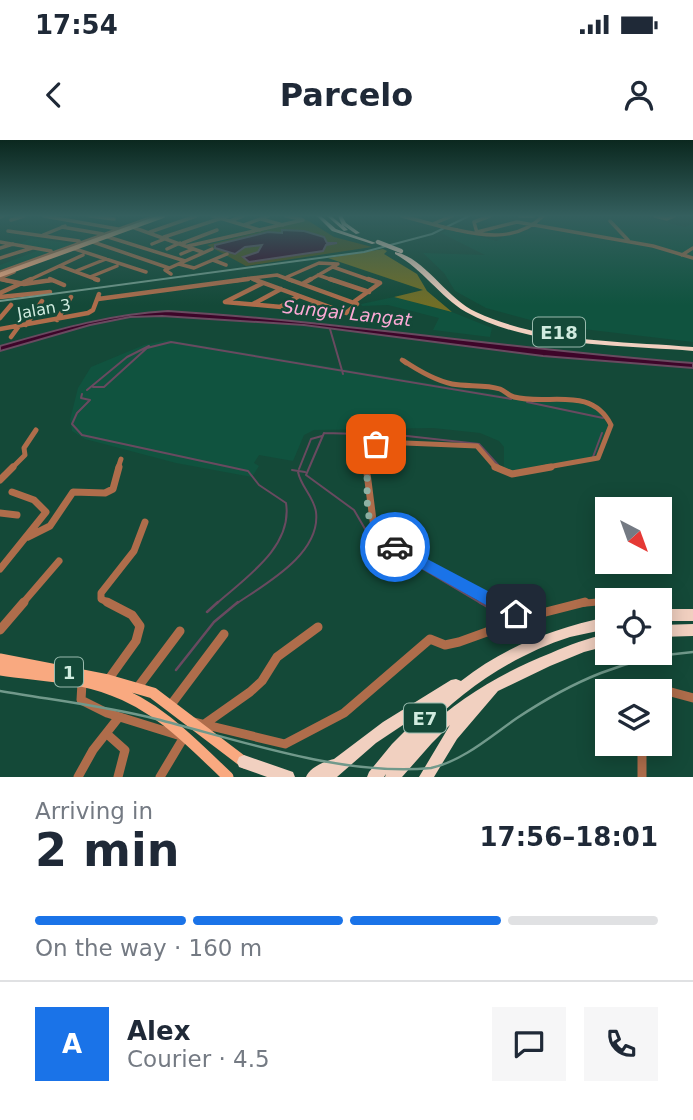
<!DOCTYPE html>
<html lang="en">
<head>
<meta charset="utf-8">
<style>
  body { margin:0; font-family:"DejaVu Sans",sans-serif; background:#f6f6f7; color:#1f2937; height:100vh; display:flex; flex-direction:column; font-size:26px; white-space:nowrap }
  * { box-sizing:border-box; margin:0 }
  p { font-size:23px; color:#747a83 }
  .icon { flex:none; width:38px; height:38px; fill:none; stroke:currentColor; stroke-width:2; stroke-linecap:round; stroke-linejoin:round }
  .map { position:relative; height:637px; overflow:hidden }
  .drawer { display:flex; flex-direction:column; background:#fff; flex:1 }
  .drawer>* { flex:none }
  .needle { width:46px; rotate:139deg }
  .tools { position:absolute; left:595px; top:357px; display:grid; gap:14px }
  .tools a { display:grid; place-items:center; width:77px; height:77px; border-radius:0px; background:#fff; box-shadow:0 4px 18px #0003; font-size:35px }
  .pin { position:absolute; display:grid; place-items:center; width:60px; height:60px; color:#fff; margin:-30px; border-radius:14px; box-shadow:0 4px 10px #0006 }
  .courier { position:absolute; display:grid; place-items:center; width:70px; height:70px; margin:-35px; border:5px solid #1a73e8; border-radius:50%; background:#fff; color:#222; box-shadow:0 2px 9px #0007 }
  .overview em { font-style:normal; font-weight:800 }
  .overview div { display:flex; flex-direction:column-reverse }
  .overview { display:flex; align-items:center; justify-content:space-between; height:119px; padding:0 35px }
  h1 { font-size:46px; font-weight:800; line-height:52px }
  .bar { display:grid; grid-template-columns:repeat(4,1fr); gap:10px 7px; align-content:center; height:84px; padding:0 35px }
  .bar i { height:9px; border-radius:5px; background:#e0e1e3 }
  .bar .current { background:#1a73e8 }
  .bar p { grid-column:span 4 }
  .line { display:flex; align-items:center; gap:18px; padding:0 35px; border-top:2px solid #e0e1e3 }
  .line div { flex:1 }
  .round { display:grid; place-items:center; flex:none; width:74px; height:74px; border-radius:0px; background:#f6f6f7 }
  .status { display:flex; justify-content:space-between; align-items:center; height:49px; padding:0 35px; background:#fff; direction:ltr }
  .status svg { height:19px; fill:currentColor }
  header { display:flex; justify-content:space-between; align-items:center; height:91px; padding:0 35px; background:#fff; font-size:32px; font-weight:800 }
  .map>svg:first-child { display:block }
  .built { fill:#10533f }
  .green { fill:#54521c }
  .forest { fill:#716e26 }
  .water { fill:#3d0529; stroke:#694a60; stroke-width:2 }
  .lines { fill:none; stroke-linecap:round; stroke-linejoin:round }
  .stream-far1 { stroke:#694a60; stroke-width:2 }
  .stream { stroke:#694a60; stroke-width:2.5 }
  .minor-far4 { stroke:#af6d4b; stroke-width:3.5 }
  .minor-far3 { stroke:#af6d4b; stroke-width:4.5 }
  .minor-far2 { stroke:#af6d4b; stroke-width:5 }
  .minor-far1 { stroke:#af6d4b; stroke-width:7 }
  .minor { stroke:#af6d4b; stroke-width:9 }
  .major-far1 { stroke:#f9a980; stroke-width:4.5 }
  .major { stroke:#f9a980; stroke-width:11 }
  .highway { fill:#f1d0c0; fill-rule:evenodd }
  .rail-far1 { stroke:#71998b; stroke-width:2 }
  .rail { stroke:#71998b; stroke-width:2.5 }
  .minor-bridge { stroke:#af6d4b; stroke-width:3.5 }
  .highway-bridge { stroke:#f1d0c0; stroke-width:4.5 }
  .route { fill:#1a73e8 }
  .done { stroke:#8eb2a5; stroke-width:7; stroke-dasharray:0 12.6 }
  .labels { text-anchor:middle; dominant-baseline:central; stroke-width:5; stroke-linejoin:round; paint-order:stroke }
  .far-street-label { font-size:16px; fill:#d0ebdf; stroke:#144938 }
  .far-water-label { font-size:18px; font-style:italic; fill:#fdaad6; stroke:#144938 }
  .shield { fill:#144938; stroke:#98baad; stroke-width:2 }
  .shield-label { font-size:18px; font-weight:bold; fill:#d0ebdf }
</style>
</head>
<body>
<div class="status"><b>17:54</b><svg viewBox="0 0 49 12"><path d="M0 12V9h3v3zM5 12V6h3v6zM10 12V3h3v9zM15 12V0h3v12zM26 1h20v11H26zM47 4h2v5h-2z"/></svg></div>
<header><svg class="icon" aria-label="back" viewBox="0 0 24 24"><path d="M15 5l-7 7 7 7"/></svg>Parcelo<svg class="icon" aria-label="person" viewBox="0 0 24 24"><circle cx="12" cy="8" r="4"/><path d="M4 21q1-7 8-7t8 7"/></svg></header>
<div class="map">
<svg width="693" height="637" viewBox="0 0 693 637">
  <rect width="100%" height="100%" fill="#144938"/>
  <path class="built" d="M545,76H643L685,87L693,83V202L549,185L486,168L455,151L444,133L423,113L485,115L441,93L450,89L497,101L504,96L534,89Z
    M31,98L75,104L54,111L44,109L51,112L0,132V125L42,109L20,104Z
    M394,157L452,172L492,188L490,197L433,190L439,178L388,165L362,166L361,164Z
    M168,200L511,257L565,258L598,269L609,287L597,317L519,333L504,330V307L499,301L480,293L433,288L314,290L304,295L293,321L259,315L254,323L259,326L252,337L176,323L85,299L72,291L70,280L78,248L91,227L144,205Z"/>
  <path class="green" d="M307,80L334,97L372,107L246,126L207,105Z"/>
  <path class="forest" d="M383,109L387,111L384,114L417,134L427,151L452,172L394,157L423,150L328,118Z"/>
  <path class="water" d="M282,90L304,91L324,97L327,103H337L326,105L323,111L249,122L243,117L258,112L262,105L245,107L235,114L215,108V105L268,92L282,93Z
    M168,171C344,182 518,210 693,223V228L543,216L304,185L162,176L130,177L90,185L0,211V206C56,190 110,174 168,171Z"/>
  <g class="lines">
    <path class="stream-far1" d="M330,189L343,234
      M93,247H104L147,208L171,202L511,259
      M87,250L127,217L149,206
      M82,254L81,258L90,260L77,273L72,284L82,295L248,331L259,345L286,363C293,407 245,438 216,464
      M527,262L603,278
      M324,293L398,295L479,304L499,326
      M324,293L306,335L354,370L368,394L379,403L482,464
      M593,317L602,293
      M299,329L311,299L322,296
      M292,330L305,332
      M236,464C265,444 321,414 316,372C314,357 301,347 298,332"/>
    <path class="stream" d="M479,462L506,478
      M207,472L218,462
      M176,530L214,482L238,462"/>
    <path class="minor-far4" d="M44,76L118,89
      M90,76L114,79
      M213,76L260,90
      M286,76L301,79
      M402,76L443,87
      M520,76H533
      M655,76L667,79L674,76
      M0,77L3,76
      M261,79L283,85
      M11,80L24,76
      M230,81L243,76
      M610,81L628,100
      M435,83L452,76
      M244,85L268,76
      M62,87L103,94
      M132,87L202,112
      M457,90C488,97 519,100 543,76
      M8,91L79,101
      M150,92L196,76
      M477,92L517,82L653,106L693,118
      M477,93L474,82L490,76
      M43,95L65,86
      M105,96L185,121
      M164,97L228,76
      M90,101L169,128
      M0,102L51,111
      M183,103L217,90
      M152,104L167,98
      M188,106L303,80
      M0,108L13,104
      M72,108L146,132
      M167,109L180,103
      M181,114L193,109
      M682,115L693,108
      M0,118L32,108
      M213,120L226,125
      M179,124L194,128L227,114
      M60,126L98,140
      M333,127L373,141
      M76,131L106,119
      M0,132L153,77
      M171,134L165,130L212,109
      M318,135L335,141
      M90,137L117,126
      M287,137L319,123L338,124
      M0,138L14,132
      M251,138L257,141
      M251,138L277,135L293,141
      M0,139L8,141
      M50,139L54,141
      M27,141L83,115
      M47,141L52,140
      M235,141L251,138
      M308,141L336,125"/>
    <path class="minor-far3" d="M0,139L24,144L52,140
      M50,139L64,145
      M95,139L98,140
      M253,139L346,173L357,164L288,139
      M330,139L369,152
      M263,143L225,162L303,169L318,163
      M304,143L311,139
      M0,153L31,139
      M0,157L50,152
      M98,159L248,139
      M355,161L380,143L368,139
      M253,164L281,149
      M280,167L299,156
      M0,178L11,165
      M57,180L71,157
      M26,185L42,161
      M0,189L88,173L93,170L99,154
      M11,197L19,186
      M402,220L406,223"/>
    <path class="minor-far2" d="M404,221C419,231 434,240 452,244C467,247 485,244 500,249C505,251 509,256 514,257C548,266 591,245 611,285L598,318L542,328
      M12,328L25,315L24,308L36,290
      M118,328L121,319
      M371,328L377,322L374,307L381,302L477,306L496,328"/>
    <path class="minor-far1" d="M373,327L367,333L375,396L500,464
      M495,327L512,334L551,327
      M0,340L13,327
      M0,373L17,375
      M28,397L50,386L73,352L105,353L113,349L119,327
      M0,429L46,372L34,360L12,352
      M22,464L59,421
      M111,464L101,459V453L134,411L145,382
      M576,464L660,456"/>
    <path class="minor" d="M107,462L132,475L140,486L136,501L108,540
      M496,462L510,469L519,479
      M0,490L24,462
      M82,543L81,560L107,573L184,597L160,637
      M138,547L180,491
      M639,551L641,544L693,558
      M170,566L224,494
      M194,582L285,604L344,573L430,499L445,505L459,502L534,475L585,462
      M206,583L250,552L262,541L277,517L318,487
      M107,594L125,610L118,637
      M642,604V637
      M78,637L93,610L119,577"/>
    <path class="major-far1" d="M0,135L163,76"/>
    <path class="major" d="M0,519L108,540L153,553L245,623
      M0,530C37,536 76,536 112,550C158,566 193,604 228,637"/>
    <path class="highway" d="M317,76H321L336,89L376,103L372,104L332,91Z
      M327,76H331L342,85L338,76H342L346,83L360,93L356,94L343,85L348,90L344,91Z
      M395,112C424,117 447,159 476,172C543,203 621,201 693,207V211C623,205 528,207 466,172C439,156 423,129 395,114Z
      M660,469H693V481H660Z
      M607,477V489C595,492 582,494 570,497C514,515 463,549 423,592C461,557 503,532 551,513C569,505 588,498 607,494V506L584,512L550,526L498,551L457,599L434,637H419L450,585L432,603L402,637H385L386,634L384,637H367L369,632L392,604L427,569L376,603L337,637H306C309,628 325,621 334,619L383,582L451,540L456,539L461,541C506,506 552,489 607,477Z
      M693,484V496L660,497V485Z
      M244,615L293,632L295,637H267L239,627L237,622L239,617Z"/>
    <path class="rail-far1" d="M0,161L364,112L432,94L469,76"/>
    <path class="rail" d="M0,551C52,560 105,566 156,579C239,600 344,637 431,628C463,621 491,596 517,578C573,541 626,517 693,512"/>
    <path class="minor-bridge" d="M443,87L457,90"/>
    <path class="highway-bridge" d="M378,102L401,111"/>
  </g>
  <linearGradient id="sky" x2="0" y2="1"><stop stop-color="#0b281f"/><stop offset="0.46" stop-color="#345f5e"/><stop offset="1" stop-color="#345f5e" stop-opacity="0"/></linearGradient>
  <rect width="693" height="165" fill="url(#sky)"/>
  <path class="route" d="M395,402L522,469V479H511L390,411V403Z"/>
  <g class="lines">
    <path class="done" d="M376,304L374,309L376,322L367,333C368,366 362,391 395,407"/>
  </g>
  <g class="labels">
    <g class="far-street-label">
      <text transform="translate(44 169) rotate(-10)">Jalan 3</text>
    </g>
    <g class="far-water-label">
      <text transform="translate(347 173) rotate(6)">Sungai Langat</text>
    </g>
    <g class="shield">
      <rect x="533" y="177.5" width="52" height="29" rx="5"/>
      <rect x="55" y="517.5" width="28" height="29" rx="5"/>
      <rect x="404" y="563.5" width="42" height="29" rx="5"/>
    </g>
    <g class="shield-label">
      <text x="559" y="192">E18</text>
      <text x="69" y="532">1</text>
      <text x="425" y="578">E7</text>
    </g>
  </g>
</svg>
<div class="tools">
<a><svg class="needle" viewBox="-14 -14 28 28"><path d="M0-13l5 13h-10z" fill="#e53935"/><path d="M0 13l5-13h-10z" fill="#747a83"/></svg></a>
<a><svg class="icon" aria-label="locate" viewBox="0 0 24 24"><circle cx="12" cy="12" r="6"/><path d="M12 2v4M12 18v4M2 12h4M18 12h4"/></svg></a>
<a><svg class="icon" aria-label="layers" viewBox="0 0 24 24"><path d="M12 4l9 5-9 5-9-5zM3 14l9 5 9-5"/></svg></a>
</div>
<div class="pin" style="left:376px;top:304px;background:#ea580c"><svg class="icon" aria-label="bag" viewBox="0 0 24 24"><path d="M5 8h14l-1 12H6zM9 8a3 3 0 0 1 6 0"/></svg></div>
<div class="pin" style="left:516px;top:474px;background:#1f2937"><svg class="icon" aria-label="home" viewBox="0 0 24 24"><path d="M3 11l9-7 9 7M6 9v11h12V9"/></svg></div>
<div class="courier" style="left:395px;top:407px"><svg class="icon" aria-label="car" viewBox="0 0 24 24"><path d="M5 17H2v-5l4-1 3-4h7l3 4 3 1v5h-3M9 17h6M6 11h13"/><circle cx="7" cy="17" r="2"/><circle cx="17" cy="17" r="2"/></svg></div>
</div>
<section class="drawer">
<div class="overview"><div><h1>2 min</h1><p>Arriving in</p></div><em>17:56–18:01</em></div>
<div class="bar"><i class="current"></i><i class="current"></i><i class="current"></i><i></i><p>On the way · 160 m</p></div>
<div class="line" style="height:126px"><b class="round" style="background:#1a73e8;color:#fff">A</b><div><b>Alex</b><p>Courier · 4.5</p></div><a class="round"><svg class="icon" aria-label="chat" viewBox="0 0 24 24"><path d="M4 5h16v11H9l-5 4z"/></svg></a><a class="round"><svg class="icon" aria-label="phone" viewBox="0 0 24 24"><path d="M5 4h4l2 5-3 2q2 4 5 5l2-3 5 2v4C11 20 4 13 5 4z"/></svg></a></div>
</section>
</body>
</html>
